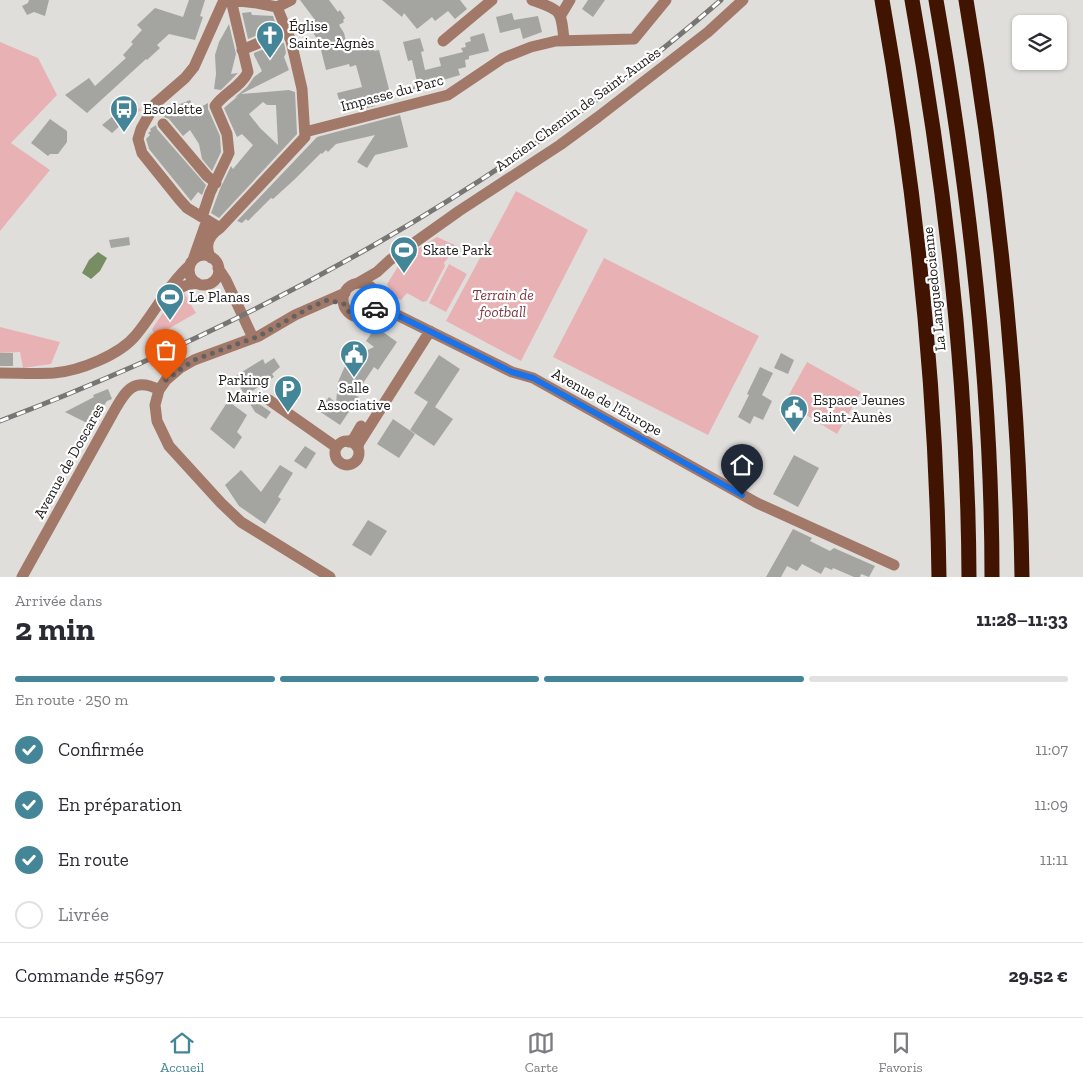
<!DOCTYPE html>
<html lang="fr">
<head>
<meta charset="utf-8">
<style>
  body { margin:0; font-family:"Zilla Slab",serif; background:#f7f7f7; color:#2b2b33; height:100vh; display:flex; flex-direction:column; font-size:19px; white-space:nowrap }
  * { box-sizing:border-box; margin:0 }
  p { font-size:16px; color:#7c7c81 }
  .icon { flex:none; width:28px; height:28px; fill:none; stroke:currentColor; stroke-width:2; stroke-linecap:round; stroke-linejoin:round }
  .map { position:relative; height:577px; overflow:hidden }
  .side { display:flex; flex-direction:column; background:#fff; flex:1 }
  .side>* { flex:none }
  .controls { position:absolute; left:1012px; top:15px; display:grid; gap:10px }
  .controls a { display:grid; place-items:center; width:55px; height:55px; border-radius:8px; background:#fff; box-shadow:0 1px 4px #0004; font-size:25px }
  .pin { position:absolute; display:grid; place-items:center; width:42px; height:42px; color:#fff; margin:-51px -21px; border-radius:50% 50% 50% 0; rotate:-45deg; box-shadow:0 0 5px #0007 }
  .pin .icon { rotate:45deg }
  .courier { position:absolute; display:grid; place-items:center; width:50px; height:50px; margin:-25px; border:4px solid #1a73e8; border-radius:50%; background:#fff; color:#222; box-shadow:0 1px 6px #0007 }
  .head em { font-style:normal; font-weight:700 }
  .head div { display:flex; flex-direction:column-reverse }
  .head { display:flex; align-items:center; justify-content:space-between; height:85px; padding:0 15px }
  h1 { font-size:32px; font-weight:700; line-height:38px }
  .bar { display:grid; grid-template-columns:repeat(4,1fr); gap:8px 5px; align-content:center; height:60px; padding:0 15px }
  .bar i { height:6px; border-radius:4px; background:#e1e1e2 }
  .bar .active { background:#448698 }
  .bar p { grid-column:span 4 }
  .line { display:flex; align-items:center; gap:12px; padding:0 15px; border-top:1px solid #e1e1e2 }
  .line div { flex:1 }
  ol { padding:0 15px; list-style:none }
  li { display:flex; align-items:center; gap:15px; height:55px }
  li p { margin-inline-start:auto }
  li .icon { padding:5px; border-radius:50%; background:#448698; color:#fff; stroke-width:4 }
  li:last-child { color:#7c7c81 }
  li i { width:28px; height:28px; border:2px solid #e1e1e2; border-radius:50% }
  .tab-bar { display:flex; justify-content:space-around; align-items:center; height:70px; border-top:1px solid #e1e1e2; background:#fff; font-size:14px; color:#7c7c81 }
  .tab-bar a { display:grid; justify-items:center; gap:2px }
  .tab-bar .active { color:#448698 }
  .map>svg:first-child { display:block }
  .green { fill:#e8b2b5 }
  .water { fill:#778d62 }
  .building { fill:#a4a4a1; fill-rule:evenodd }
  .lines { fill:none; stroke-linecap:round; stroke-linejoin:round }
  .minor { stroke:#a27968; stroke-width:11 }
  .highway { stroke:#401400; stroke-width:15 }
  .rail-casing { stroke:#777674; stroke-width:5 }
  .rail { stroke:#fff; stroke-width:3; stroke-dasharray:9; stroke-linecap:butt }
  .done { stroke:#646261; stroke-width:5; stroke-dasharray:0 9 }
  .route { stroke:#1a73e8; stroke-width:6 }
  .labels { text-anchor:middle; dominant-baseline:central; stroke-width:4.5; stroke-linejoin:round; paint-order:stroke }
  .poi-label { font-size:15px; fill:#21201f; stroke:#fff; text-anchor:start }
  .street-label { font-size:15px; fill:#21201f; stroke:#fff }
  .park-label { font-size:15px; font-style:italic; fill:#7f3941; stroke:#fff }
</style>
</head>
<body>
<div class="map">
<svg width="1083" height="577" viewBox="0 0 1083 577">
  <rect width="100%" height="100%" fill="#e0dedb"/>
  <path class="green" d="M0,42L38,58L57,95L11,143L50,170L0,231Z
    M132,100L141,110L121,126L112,116Z
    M516,191L588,230L521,361L446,321Z
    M437,237L457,246L444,263L445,266L427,301L423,302L407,293L401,300L390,294L387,284L404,257Z
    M604,258L759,336L708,435L553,357Z
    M449,264L467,274L446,312L429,303Z
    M183,291L196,313L156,336L152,329L173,298Z
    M0,327L60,342L51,364L23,368L20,352L0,353Z
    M807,362L861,392L837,434L785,402Z"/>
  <path class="water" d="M98,252L107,258L100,271L91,279L82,273L89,260Z"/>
  <path class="building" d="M29,0H49L45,16L34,12L27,15L22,6L28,3Z
    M189,0H205L200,16L203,17L195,40L169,34L157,45L160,48L147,60L146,59L87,113L65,95L89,78L95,86L126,58L123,55L133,44L131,42L142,30L137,25L155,8L183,17Z
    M300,0H329L338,12L340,10L345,18L343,20L344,22L339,25L344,33L348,49L372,43L374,51L379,50L391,97L374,102L375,106L367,108L365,100L341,106L337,93L362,87L356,65L350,67L349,64L326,70L319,42L310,28L314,26L311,23L315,20Z
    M382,0H460L467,9L455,19L448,11L435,21L432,17L417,29L404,13L402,17Z
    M588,0H605L593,17L582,9Z
    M251,12L252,15L273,16L276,25L270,30L248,39L242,13Z
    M512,13L514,20L538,16L542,32L523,39L520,28L500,33L496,17Z
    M229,24L236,54L231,74L238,73L221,90L214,89L216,74L215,55L219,42Z
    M484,33L489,51L469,56V59L465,60L466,67L458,69L460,75L440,81L441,83L411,90L417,82L412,60L408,61L403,42L420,38L424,51L421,52L425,70L441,66L439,58L463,52L461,48L466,47L465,43L471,41L470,37Z
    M280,43H284L286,53L284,57L289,70L241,94L289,90L295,92L297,134L219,218L211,213L220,189L231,166L233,169L253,145L242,134L237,137L224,108L238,96L234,98L247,87L254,77L262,71L254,55V53L274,45L271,50ZM263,102L267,105H276L278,145L260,128L249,114Z
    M190,100L195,110L208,103V109L220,136L221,152L212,171L202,159L199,144L190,130L183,136L169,119L164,117L168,109Z
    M400,115L408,147L375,155L367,168L357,162L375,135L336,144L328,152L326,150L322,154L321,153L295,179L273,199L271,198L248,221L246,219L242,223L237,221L317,137Z
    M113,116L121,125L112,133L102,125Z
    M50,119L67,131V142L58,154H50L48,156L31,143Z
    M156,125L157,129L206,185L202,195L198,192L191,201L149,149L146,139L150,135L148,133L151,131L150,129Z
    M129,237L130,245L111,248L109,240Z
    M376,327L397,342L378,370L374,367L355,395L359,397L340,425L319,411L329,397L336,403L338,382L345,366L355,356L374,347L366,341Z
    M0,353H13V366H0Z
    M781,353L794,360L788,374L774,368Z
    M439,355L460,369L435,407L453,419L434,446L410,430L428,402L414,393Z
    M274,358L280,367L272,374L274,377L246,395L271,412L266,419L255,412L234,377L263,359L265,364Z
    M760,367L773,373L762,395L772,401L763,420L754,416L750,424L738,417L749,395L747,394Z
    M108,389L112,399L107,401L91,425L65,412L94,397L93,395Z
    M228,401L247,415L237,432L242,437L234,449L210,429Z
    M393,419L415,434L399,458L377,444Z
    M305,446L316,453L306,469L294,461Z
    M794,455L819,468L798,507L773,494Z
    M280,465L293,473L278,497L281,499L265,524L239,506L225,485L241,470L261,492Z
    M368,520L387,531L371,556L352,545Z
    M793,529L812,538L810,541L830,551L834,548L875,566L869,577L861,574L860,577H854L833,568L832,570L825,567L821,574L802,564L797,571L787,566L781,577H766Z"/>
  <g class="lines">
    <path class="minor" d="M230,0L257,3L277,7
      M532,0C561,11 561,9 564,40
      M277,7L291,0
      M561,15L570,0
      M443,41L492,0
      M242,50L287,31
      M163,124L207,176L216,183
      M305,132L448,95L503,58L531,47L556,41L634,39L666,0
      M202,217L210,193L229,153L227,134L215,106C224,93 242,86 248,72L231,0
      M220,228L187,208L179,199L142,153L138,139L141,129L155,104L185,78L194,67L224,0
      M189 270a15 15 0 1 1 30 0a15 15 0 1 1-30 0Z
      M211,258C204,246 209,235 220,228L305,137L302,89L291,41L277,7
      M193,260L207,220
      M218,268L226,280L253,338
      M358,283L377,272L390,260L459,211L560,145L598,117L708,32L743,0
      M343 300a17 17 0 1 1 34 0a17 17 0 1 1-34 0Z
      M168,294L184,286L197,283
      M374,309H385L512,372L533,378L757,503L894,565
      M0,373C18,373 36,374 54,373C79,371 120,355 136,335C155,312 168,285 190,265
      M269,400L336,447
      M335 453a12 12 0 1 1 24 0a12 12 0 1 1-24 0Z
      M349,442L354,438L361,426
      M358,448L359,443L430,331
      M22,577L113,413C125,392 133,376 159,390
      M330,577L241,522L221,503L169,446L157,421L155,405L159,390L166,380L180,368L194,360L259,336L295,315L345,293"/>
    <path class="highway" d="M882,0C916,191 936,383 939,577
      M912,0C946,190 968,383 969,577
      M936,0C969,190 992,383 992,577
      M966,0C998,191 1019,383 1022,577"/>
    <g class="rail-casing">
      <path id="rail" d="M0,421C261,322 510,183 721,0"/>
    </g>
    <use href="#rail" class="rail"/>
  </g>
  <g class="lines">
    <path class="done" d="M166,380L194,360L259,336L311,307L328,300L344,304C350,319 364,319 375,309"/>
    <path class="route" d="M375,309H385L512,372L533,378L742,495"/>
  </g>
  <defs>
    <g id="church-pin" transform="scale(1.4375)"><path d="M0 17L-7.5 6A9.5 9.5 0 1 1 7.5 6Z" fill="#448698" stroke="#fff"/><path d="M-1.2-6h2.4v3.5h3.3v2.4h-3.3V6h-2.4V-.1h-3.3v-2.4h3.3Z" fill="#fff"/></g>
    <g id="bus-pin" transform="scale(1.4375)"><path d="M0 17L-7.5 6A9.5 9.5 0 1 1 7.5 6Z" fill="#448698" stroke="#fff"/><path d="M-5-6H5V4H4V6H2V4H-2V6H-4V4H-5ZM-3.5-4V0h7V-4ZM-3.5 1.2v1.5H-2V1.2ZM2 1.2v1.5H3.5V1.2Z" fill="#fff"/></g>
    <g id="stadium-pin" transform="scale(1.4375)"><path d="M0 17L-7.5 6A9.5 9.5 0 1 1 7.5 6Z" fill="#448698" stroke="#fff"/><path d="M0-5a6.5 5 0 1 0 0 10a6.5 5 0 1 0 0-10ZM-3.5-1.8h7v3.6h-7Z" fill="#fff"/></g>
    <g id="civic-pin" transform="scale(1.4375)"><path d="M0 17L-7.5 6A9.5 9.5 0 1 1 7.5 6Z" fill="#448698" stroke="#fff"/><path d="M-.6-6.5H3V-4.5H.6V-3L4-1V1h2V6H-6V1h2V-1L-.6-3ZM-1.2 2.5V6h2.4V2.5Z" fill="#fff"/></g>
    <g id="parking-pin" transform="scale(1.4375)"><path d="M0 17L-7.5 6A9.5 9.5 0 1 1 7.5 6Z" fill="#448698" stroke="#fff"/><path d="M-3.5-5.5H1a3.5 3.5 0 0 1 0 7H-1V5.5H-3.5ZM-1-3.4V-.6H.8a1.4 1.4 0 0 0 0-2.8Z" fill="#fff"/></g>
  </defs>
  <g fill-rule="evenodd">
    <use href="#church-pin" x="270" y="35"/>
    <use href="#bus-pin" x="124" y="109"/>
    <use href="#stadium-pin" x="404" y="250"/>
    <use href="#stadium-pin" x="170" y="297"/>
    <use href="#civic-pin" x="354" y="354"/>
    <use href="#parking-pin" x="288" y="389"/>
    <use href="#civic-pin" x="794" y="409"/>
  </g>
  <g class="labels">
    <g class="poi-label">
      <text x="289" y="26">Église<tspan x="289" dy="17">Sainte-Agnès</tspan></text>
      <text x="143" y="109">Escolette</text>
      <text x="423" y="250">Skate Park</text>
      <text x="189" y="297">Le Planas</text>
      <text x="269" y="380" text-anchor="end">Parking<tspan x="269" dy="17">Mairie</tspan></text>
      <text x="354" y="388" text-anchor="middle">Salle<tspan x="354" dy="17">Associative</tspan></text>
      <text x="813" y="400">Espace Jeunes<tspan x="813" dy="17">Saint-Aunès</tspan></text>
    </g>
    <g class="street-label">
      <text transform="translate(392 93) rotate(-15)">Impasse du Parc</text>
      <text transform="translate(578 109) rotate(-36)">Ancien Chemin de Saint-Aunès</text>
      <text transform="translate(934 289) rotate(-96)">La Languedocienne</text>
      <text transform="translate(607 402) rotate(29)">Avenue de l'Europe</text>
      <text transform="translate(69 461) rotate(-61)">Avenue de Doscares</text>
    </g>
    <g class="park-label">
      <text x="503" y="295">Terrain de<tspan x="503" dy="17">football</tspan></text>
    </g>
  </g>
</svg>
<div class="controls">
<a><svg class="icon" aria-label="layers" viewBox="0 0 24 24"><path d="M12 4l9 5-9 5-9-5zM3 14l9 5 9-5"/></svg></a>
</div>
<div class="pin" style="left:166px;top:380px;background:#ea580c"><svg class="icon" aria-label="bag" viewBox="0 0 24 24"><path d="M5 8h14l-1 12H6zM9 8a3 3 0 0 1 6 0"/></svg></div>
<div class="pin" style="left:742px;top:495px;background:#1f2937"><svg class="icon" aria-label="home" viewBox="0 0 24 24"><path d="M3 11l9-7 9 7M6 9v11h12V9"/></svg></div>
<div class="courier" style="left:375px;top:309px"><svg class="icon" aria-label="car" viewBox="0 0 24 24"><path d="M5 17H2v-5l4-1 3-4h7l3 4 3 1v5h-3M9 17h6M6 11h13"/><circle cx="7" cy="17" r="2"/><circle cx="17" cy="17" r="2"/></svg></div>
</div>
<section class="side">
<div class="head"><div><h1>2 min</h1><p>Arrivée dans</p></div><em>11:28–11:33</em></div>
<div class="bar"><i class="active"></i><i class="active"></i><i class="active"></i><i></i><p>En route · 250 m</p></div>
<ol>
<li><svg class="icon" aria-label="check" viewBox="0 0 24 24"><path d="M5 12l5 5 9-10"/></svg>Confirmée<p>11:07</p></li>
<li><svg class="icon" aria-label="check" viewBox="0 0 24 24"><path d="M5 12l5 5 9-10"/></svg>En préparation<p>11:09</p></li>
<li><svg class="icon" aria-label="check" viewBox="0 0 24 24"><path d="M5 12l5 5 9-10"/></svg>En route<p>11:11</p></li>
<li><i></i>Livrée</li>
</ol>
<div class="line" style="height:65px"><div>Commande #5697</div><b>29.52 €</b></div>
</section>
<nav class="tab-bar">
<a class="active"><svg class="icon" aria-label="home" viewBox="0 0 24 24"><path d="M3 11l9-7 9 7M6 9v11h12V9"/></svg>Accueil</a>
<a><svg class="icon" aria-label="map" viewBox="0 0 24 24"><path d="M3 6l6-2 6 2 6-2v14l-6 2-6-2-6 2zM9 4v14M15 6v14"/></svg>Carte</a>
<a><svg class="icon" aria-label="saved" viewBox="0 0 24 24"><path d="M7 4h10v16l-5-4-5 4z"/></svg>Favoris</a>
</nav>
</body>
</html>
